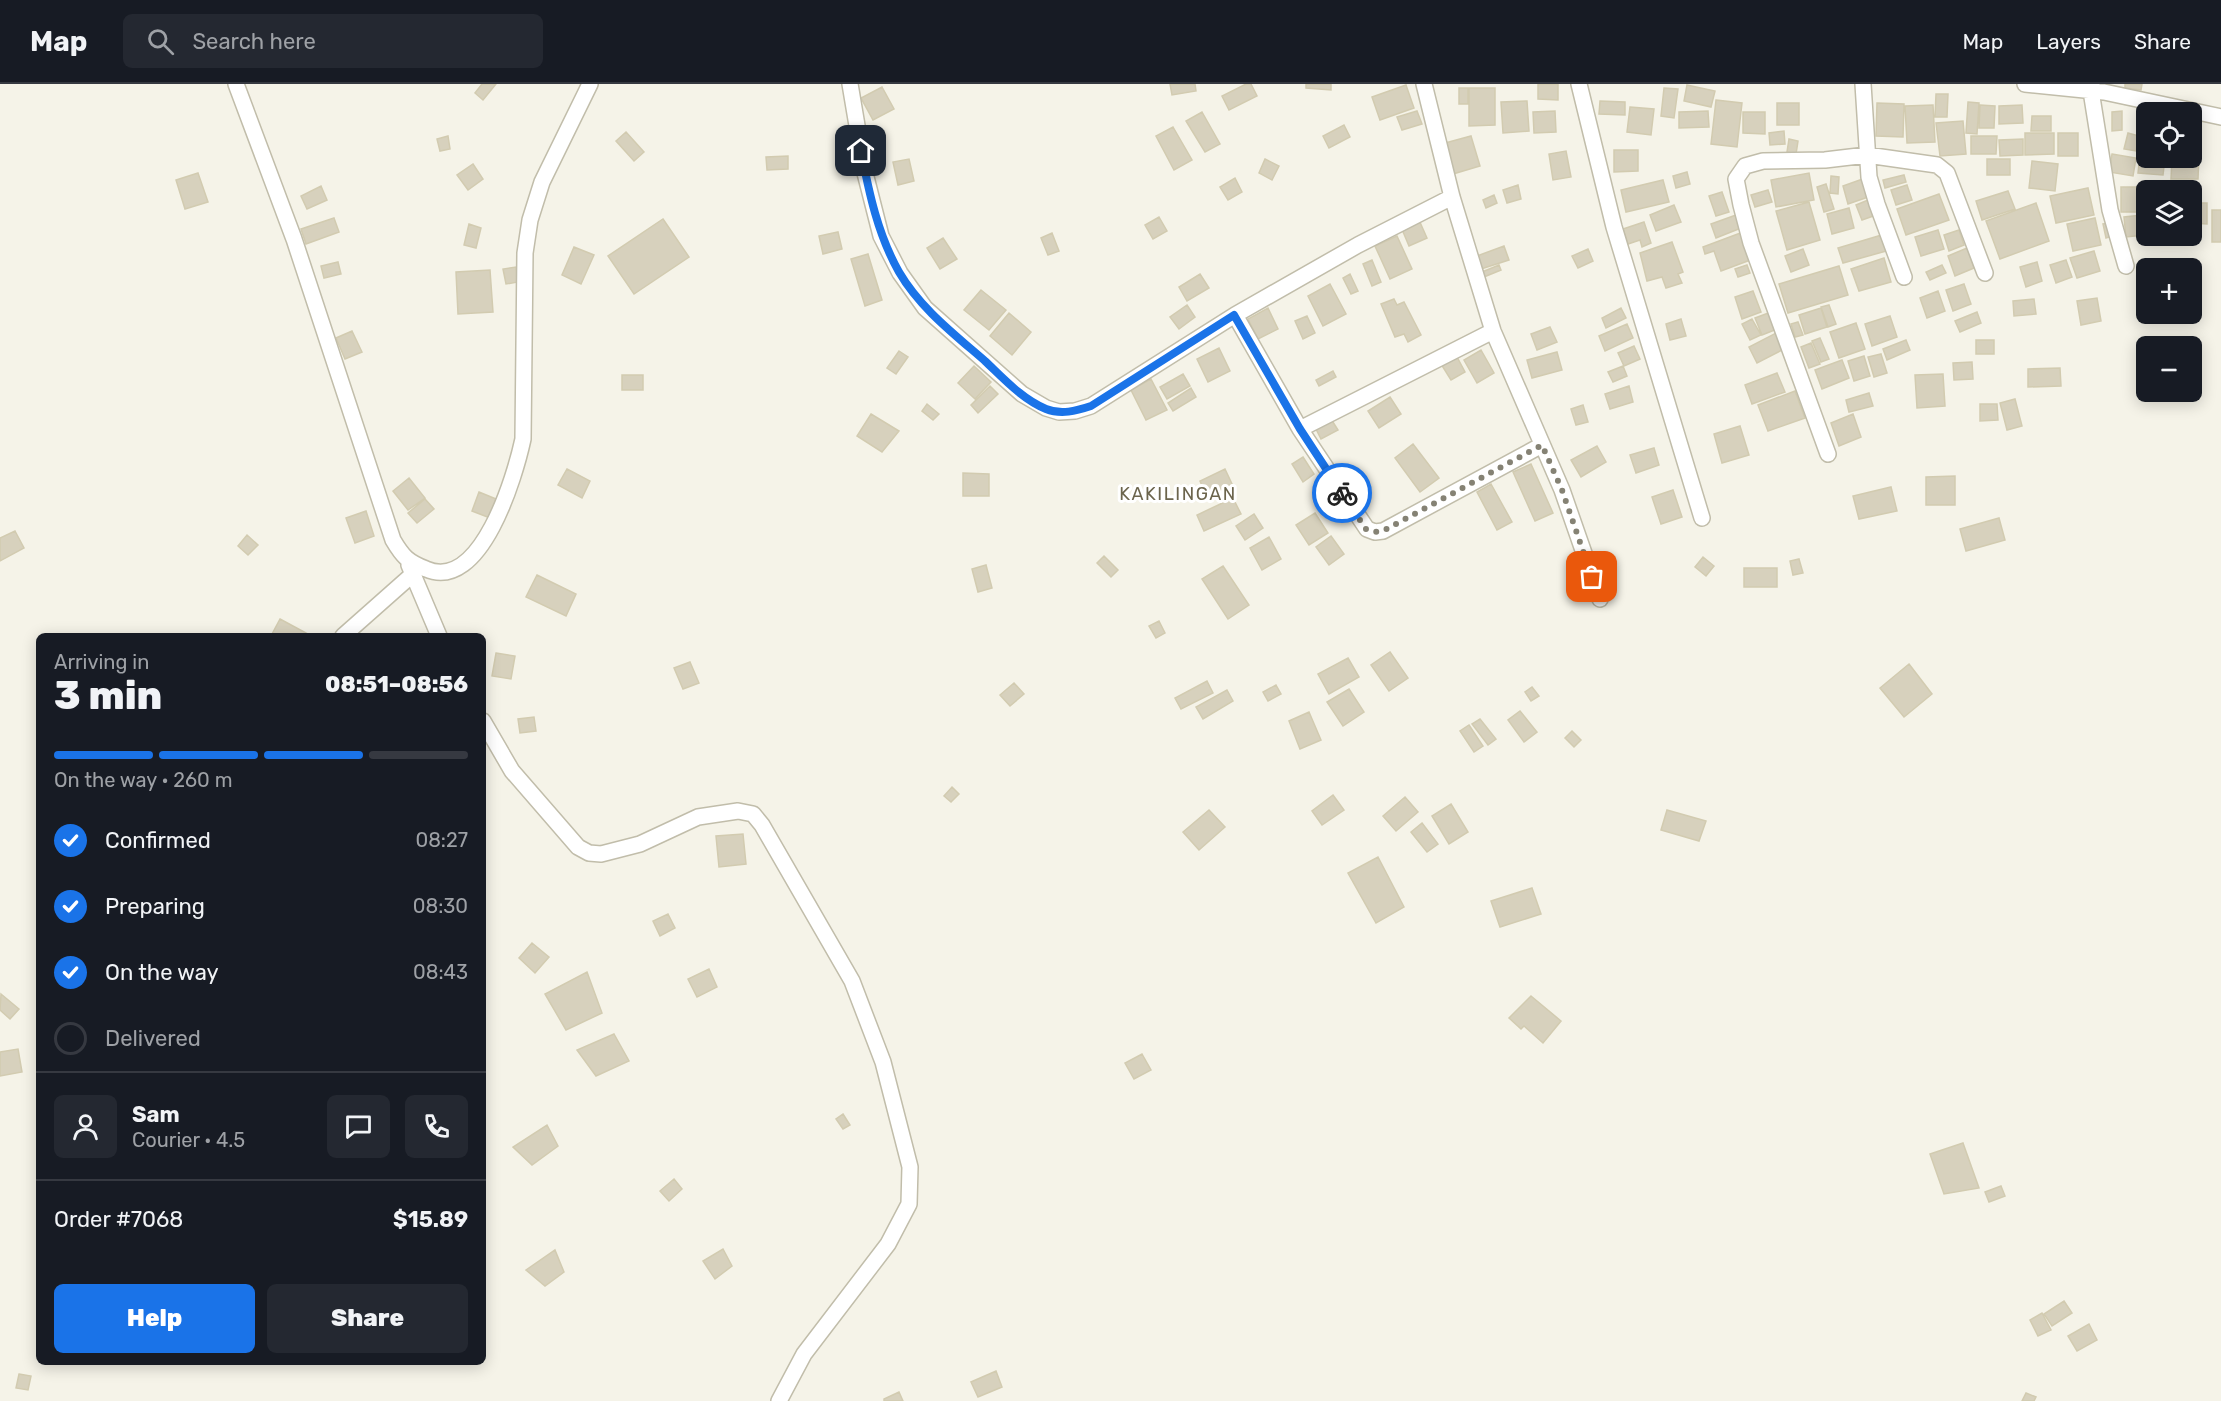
<!DOCTYPE html>
<html lang="en">
<head>
<meta charset="utf-8">
<style>
  body { margin:0; font-family:Rubik,sans-serif; background:#242831; color:#f1f3f6; height:100vh; display:flex; flex-direction:column; font-size:22px; white-space:nowrap }
  * { box-sizing:border-box; margin:0 }
  p { font-size:20px; color:#9ea1a6 }
  .icon { flex:none; width:33px; height:33px; fill:none; stroke:currentColor; stroke-width:2; stroke-linecap:round; stroke-linejoin:round }
  .map { position:relative; flex:1; overflow:hidden }
  .drawer { position:absolute; left:36px; top:549px; width:450px; height:732px; display:flex; flex-direction:column; background:#171b24; border-radius:9px; box-shadow:0 3px 15px #0003 }
  .drawer>* { flex:none }
  .controls { position:absolute; left:2136px; top:18px; display:grid; gap:12px }
  .controls a { display:grid; place-items:center; width:66px; height:66px; border-radius:9px; background:#171b24; box-shadow:0 3px 15px #0003; font-size:30px }
  .pin { position:absolute; display:grid; place-items:center; width:51px; height:51px; color:#fff; margin:-26px; border-radius:12px; box-shadow:0 3px 9px #0006 }
  .courier { position:absolute; display:grid; place-items:center; width:60px; height:60px; margin:-30px; border:4px solid #1a73e8; border-radius:50%; background:#fff; color:#222; box-shadow:0 2px 8px #0007 }
  .summary em { font-style:normal; font-weight:800 }
  .summary div { display:flex; flex-direction:column-reverse }
  .summary { display:flex; align-items:center; justify-content:space-between; height:102px; padding:0 18px }
  h1 { font-size:39px; font-weight:800; line-height:45px }
  .bar { display:grid; grid-template-columns:repeat(4,1fr); gap:9px 6px; align-content:center; height:72px; padding:0 18px }
  .bar i { height:8px; border-radius:4px; background:#363941 }
  .bar .current { background:#1a73e8 }
  .bar p { grid-column:span 4 }
  .line { display:flex; align-items:center; gap:15px; padding:0 18px; border-top:2px solid #363941 }
  .line div { flex:1 }
  .round { display:grid; place-items:center; flex:none; width:63px; height:63px; border-radius:9px; background:#242831 }
  ol { padding:0 18px; list-style:none }
  li { display:flex; align-items:center; gap:18px; height:66px }
  li p { margin-inline-start:auto }
  li .icon { padding:6px; border-radius:50%; background:#1a73e8; color:#fff; stroke-width:4 }
  li:last-child { color:#9ea1a6 }
  li i { width:33px; height:33px; border:3px solid #363941; border-radius:50% }
  .primary-button { display:flex; gap:12px; margin-top:auto; padding:12px 18px }
  .primary-button a { flex:1; height:69px; border-radius:9px; background:#1a73e8; color:#fff; font-size:24px; font-weight:800; line-height:69px; text-align:center }
  .primary-button a+a { background:#242831; color:#f1f3f6 }
  header { display:flex; align-items:center; gap:36px; box-sizing:border-box; height:84px; padding:0 30px; background:#171b24; border-bottom:2px solid #363941 }
  header strong { font-size:28px }
  nav { display:flex; gap:33px; margin-inline-start:auto; font-size:21px }
  .search { width:420px; height:54px; background:#242831; display:flex; align-items:center; gap:15px; box-sizing:border-box; padding:0 21px; border-radius:9px; color:#9ea1a6; font-size:22px }
  .map>svg:first-child { display:block }
  .building { fill:#d7d1bd; stroke:#d2cbb0; stroke-width:1.5 }
  .lines { fill:none; stroke-linecap:round; stroke-linejoin:round }
  .minor-casing { stroke:#c1bdaa; stroke-width:18 }
  .minor { stroke:#fff; stroke-width:15 }
  .done { stroke:#858274; stroke-width:6; stroke-dasharray:0 10.8 }
  .route { stroke:#1a73e8; stroke-width:8 }
  .labels { text-anchor:middle; dominant-baseline:central; stroke-width:6; stroke-linejoin:round; paint-order:stroke }
  .neighbourhood-label { font-size:18px; letter-spacing:1.5px; fill:#6c654d; stroke:#fff }
</style>
</head>
<body>
<header>
<strong>Map</strong>
<div class="search"><svg class="icon" aria-label="search" viewBox="0 0 24 24"><circle cx="10" cy="10" r="6"/><path d="M15 15l6 6"/></svg>Search here</div>
<nav><a>Map</a><a>Layers</a><a>Share</a></nav>
</header>
<div class="map">
<svg width="2221" height="1317" viewBox="0 0 2221 1317">
  <rect width="100%" height="100%" fill="#f5f3e8"/>
  <path class="building" d="M482,0H496L483,16L475,9Z
    M1170,0H1195L1196,7L1172,11Z
    M1246,0H1251L1257,12L1229,26L1222,12Z
    M1306,0H1331V6L1306,4Z
    M1538,0H1558V16L1538,15Z
    M2125,0H2142L2141,6L2125,4Z
    M1406,1L1414,24L1380,36L1372,13Z
    M1687,1L1715,7L1711,23L1684,17Z
    M882,3L894,25L873,36L861,14Z
    M1459,4H1468V20H1459Z
    M1469,4H1495V41L1469,42Z
    M1664,4L1678,5L1674,34L1661,32Z
    M1936,10H1948L1947,33H1935Z
    M1716,16L1742,19L1737,63L1711,60Z
    M1527,17L1529,47L1503,49L1501,18Z
    M1600,17L1625,18V31L1599,30Z
    M1968,18L1979,19L1977,50L1966,49Z
    M1777,19H1799V41H1777Z
    M1877,19L1904,20L1903,53L1876,52Z
    M1933,21L1935,58L1907,59L1905,22Z
    M1980,21L1995,22L1994,44H1979Z
    M2022,21L2023,39L1999,40V22Z
    M1630,23L1654,25L1651,51L1627,48Z
    M1417,27L1422,40L1402,46L1397,33Z
    M1555,27L1556,48L1534,49L1533,28Z
    M1708,27L1709,43L1679,44V28Z
    M2122,27V46L2112,47V28Z
    M1202,28L1220,60L1205,68L1186,37Z
    M1743,28H1765V50L1743,49Z
    M2032,32H2051V47H2031Z
    M2144,34L2146,35V74H2165L2163,91L2138,89Z
    M1963,37L1966,70L1940,72L1936,39Z
    M1344,41L1350,53L1329,64L1323,52Z
    M1173,43L1192,76L1174,86L1156,52Z
    M2192,43L2200,44L2198,95H2171L2172,74H2192Z
    M1784,47L1785,60L1770,61L1769,49Z
    M626,48L644,68L634,77L616,57Z
    M2025,49H2054V70L2025,71Z
    M2058,49H2078V72H2058Z
    M2128,49L2139,52L2136,67L2124,65Z
    M448,52L450,65L440,67L437,55Z
    M1471,52L1480,82L1453,90L1445,59Z
    M1971,52H1997L1996,70H1971Z
    M1789,55L1798,57L1796,70L1787,68Z
    M2023,55V71L2000,72L1999,56Z
    M1614,66H1638V87L1614,88Z
    M1566,67L1571,93L1553,96L1549,70Z
    M2112,70L2136,74L2133,92L2109,88Z
    M788,72V85L767,86L766,73Z
    M909,75L914,97L898,101L893,78Z
    M1265,75L1279,82L1272,96L1259,89Z
    M1987,75H2010V91H1987Z
    M2032,77L2058,80L2055,107L2029,104Z
    M473,80L483,95L468,106L457,91Z
    M1687,88L1690,100L1676,104L1673,92Z
    M198,89L208,118L185,125L176,96Z
    M1809,89L1814,116L1776,123L1771,96Z
    M1904,91L1906,98L1885,104L1883,96Z
    M1831,92L1839,93L1838,110L1830,109Z
    M1871,92L1877,110L1848,120L1843,102Z
    M1235,94L1242,108L1228,116L1220,103Z
    M1663,96L1669,118L1626,128L1621,106Z
    M1826,100L1834,125L1824,128L1817,103Z
    M1518,101L1521,115L1507,119L1503,106Z
    M1907,101L1912,116L1896,121L1891,106Z
    M321,102L327,116L307,125L301,112Z
    M2173,102L2189,103V106H2173Z
    M2121,103H2142L2143,128H2121Z
    M2150,103L2171,105V106H2150Z
    M2088,104L2094,131L2056,139L2050,112Z
    M1768,106L1772,118L1755,123L1751,111Z
    M2008,107L2015,125L1982,136L1976,117Z
    M1722,108L1729,128L1716,132L1709,112Z
    M1939,110L1949,136L1906,151L1897,125Z
    M1494,111L1497,119L1486,124L1483,116Z
    M1873,114L1879,130L1862,136L1856,121Z
    M1809,118L1820,156L1787,166L1776,127Z
    M2036,119L2049,157L2000,175L1986,137Z
    M2194,119H2207V140L2193,139Z
    M1674,121L1681,138L1656,147L1650,131Z
    M1849,124L1854,144L1832,150L1827,130Z
    M2212,126H2221V158H2212Z
    M1736,131L1741,144L1716,154L1711,140Z
    M2142,131L2144,151L2126,153L2124,133Z
    M1159,133L1167,147L1153,155L1145,141Z
    M334,134L339,148L306,160L301,145Z
    M2095,134L2101,161L2073,167L2067,140Z
    M663,135L689,173L634,210L608,172Z
    M1419,136L1427,154L1409,162L1401,143Z
    M1644,138L1651,159L1642,163L1640,156L1628,160L1623,145Z
    M2110,139L2112,152L2106,154L2103,140Z
    M469,140L481,144L476,164L464,161Z
    M1938,146L1944,165L1921,172L1915,153Z
    M1959,146L1964,161L1949,167L1944,151Z
    M838,148L842,165L823,170L819,152Z
    M1743,148L1753,175L1721,187L1714,167L1705,170L1703,163Z
    M1052,149L1059,167L1048,171L1041,154Z
    M1885,150L1890,166L1843,179L1838,164Z
    M1397,152L1412,185L1390,195L1375,162Z
    M943,154L957,175L940,185L927,164Z
    M1672,158L1683,188L1678,190L1682,199L1666,204L1662,193L1647,197L1640,169Z
    M1504,162L1509,176L1481,185L1477,172Z
    M574,163L594,171L581,200L562,191Z
    M1967,164L1974,184L1955,192L1948,172Z
    M1588,165L1593,177L1578,184L1572,172Z
    M1803,165L1809,181L1791,188L1785,172Z
    M2094,167L2100,187L2077,194L2070,174Z
    M868,170L882,216L865,222L851,175Z
    M1884,174L1891,198L1859,207L1851,185Z
    M1372,176L1381,198L1372,202L1363,180Z
    M2066,176L2072,193L2056,199L2050,181Z
    M338,178L341,190L324,194L321,182Z
    M2037,178L2042,197L2026,203L2020,183Z
    M1499,181L1501,186L1484,193L1482,188Z
    M1747,181L1750,189L1738,193L1735,185Z
    M1942,181L1946,189L1930,196L1926,188Z
    M1839,182L1848,211L1788,229L1779,200Z
    M516,183L518,198L506,200L503,185Z
    M490,186L493,228L458,230L456,188Z
    M1200,190L1209,204L1187,217L1179,203Z
    M1350,190L1358,207L1351,210L1343,194Z
    M1330,200L1346,230L1323,242L1308,212Z
    M1964,200L1971,220L1953,227L1946,206Z
    M981,206L1006,226L989,246L964,226Z
    M1753,207L1761,228L1742,235L1735,213Z
    M1938,207L1945,227L1927,234L1920,214Z
    M2097,214L2101,237L2081,241L2077,217Z
    M1394,215L1397,221L1404,218L1421,251L1408,258L1404,250L1395,253L1381,220Z
    M2034,215L2036,230L2014,232L2013,217Z
    M1187,221L1195,233L1179,245L1170,233Z
    M1829,221L1836,240L1828,243L1821,223Z
    M1268,224L1278,245L1258,255L1248,235Z
    M1621,224L1626,234L1606,244L1602,234Z
    M1821,224L1827,243L1805,250L1799,231Z
    M1771,228L1777,245L1762,251L1755,234Z
    M1977,228L1981,239L1960,248L1955,237Z
    M1009,229L1031,248L1012,271L990,252Z
    M1307,232L1315,249L1303,255L1295,237Z
    M1890,232L1897,253L1872,262L1865,240Z
    M1681,235L1686,252L1670,256L1666,240Z
    M1752,235L1761,251L1750,256L1742,240Z
    M1798,238L1803,251L1795,253L1791,240Z
    M1856,239L1865,265L1839,274L1830,248Z
    M1627,240L1633,254L1605,267L1599,252Z
    M1550,243L1557,258L1537,266L1531,250Z
    M352,247L362,268L345,275L336,254Z
    M1780,247L1788,263L1757,279L1749,263Z
    M1820,254L1829,275L1821,278L1812,257Z
    M1906,256L1910,266L1887,276L1883,265Z
    M1976,256H1994V270H1976Z
    M1811,259L1820,280L1809,284L1801,263Z
    M1634,262L1640,275L1624,282L1618,269Z
    M1219,264L1230,287L1208,298L1197,275Z
    M1481,266L1494,289L1477,299L1464,276Z
    M899,267L908,273L896,290L887,284Z
    M1557,268L1562,286L1532,294L1527,276Z
    M1881,270L1887,289L1874,293L1868,273Z
    M1456,271L1465,288L1451,296L1441,280Z
    M1864,272L1870,292L1854,297L1848,277Z
    M1842,276L1849,294L1822,305L1815,286Z
    M1972,278L1973,295L1954,296L1953,279Z
    M974,282L991,298L975,315L958,299Z
    M1623,282L1627,292L1613,298L1608,288Z
    M2060,284L2061,302L2028,303V285Z
    M1333,287L1336,293L1319,302L1316,296Z
    M1777,289L1785,308L1752,320L1745,301Z
    M1183,290L1190,302L1167,315L1160,303Z
    M1943,290L1945,322L1917,324L1915,291Z
    M622,291H643V306H622Z
    M1151,295L1167,326L1146,336L1131,306Z
    M990,302L998,310L978,329L971,321Z
    M1629,302L1633,318L1610,325L1605,310Z
    M1191,304L1196,313L1173,327L1168,319Z
    M1795,307L1805,334L1768,347L1758,321Z
    M1869,309L1873,322L1849,328L1846,316Z
    M1390,313L1401,330L1379,344L1368,327Z
    M2015,315L2022,342L2007,346L2000,319Z
    M927,320L939,330L933,336L922,327Z
    M1980,320H1997L1998,336L1980,337Z
    M1583,321L1588,338L1576,341L1571,325Z
    M871,330L899,347L882,368L857,352Z
    M1853,330L1861,353L1839,362L1831,339Z
    M1331,335L1338,346L1321,355L1315,343Z
    M1740,342L1749,371L1722,379L1714,350Z
    M1413,360L1439,394L1420,408L1395,374Z
    M1597,362L1606,378L1581,393L1571,376Z
    M1654,364L1659,381L1636,389L1630,371Z
    M1303,373L1314,390L1303,398L1292,380Z
    M1531,380L1553,429L1535,437L1513,388Z
    M567,385L590,397L582,414L558,401Z
    M1225,385L1232,400L1207,413L1200,397Z
    M963,389L989,390V412H963Z
    M1955,392V421H1926V393Z
    M409,394L425,414L408,426L393,407Z
    M1491,400L1512,438L1497,446L1477,408Z
    M1891,403L1897,427L1859,435L1853,412Z
    M1673,406L1682,433L1661,440L1652,413Z
    M479,408L496,415L490,434L472,427Z
    M1233,414L1241,430L1204,447L1197,431Z
    M425,415L434,425L417,439L408,429Z
    M366,427L374,452L355,459L346,434Z
    M1315,429L1328,449L1309,461L1296,441Z
    M1254,430L1263,444L1245,456L1236,442Z
    M1999,434L2005,456L1966,467L1960,445Z
    M15,447L24,464L0,477V454Z
    M247,451L258,461L248,471L238,462Z
    M1331,452L1344,470L1329,481L1316,463Z
    M1269,453L1281,475L1262,486L1250,464Z
    M1104,472L1118,486L1111,493L1097,479Z
    M1703,473L1714,482L1706,492L1695,483Z
    M1799,475L1803,489L1793,491L1790,477Z
    M986,481L992,504L978,508L972,485Z
    M1223,482L1249,521L1228,535L1202,495Z
    M1744,484H1777V503H1744Z
    M537,491L576,510L566,532L526,513Z
    M280,535L308,550L307,552H271Z
    M1159,537L1165,549L1156,554L1149,542Z
    M1390,568L1408,594L1389,607L1371,581Z
    M496,569L515,572L511,595L492,592Z
    M1348,574L1359,593L1329,610L1318,590Z
    M690,578L699,599L683,605L674,584Z
    M1909,580L1932,610L1904,633L1880,604Z
    M1207,597L1213,609L1181,625L1175,614Z
    M1014,599L1024,610L1010,622L1000,611Z
    M1276,601L1281,610L1268,617L1263,608Z
    M1532,603L1539,612L1531,617L1525,608Z
    M1349,605L1364,628L1343,642L1327,618Z
    M1227,606L1233,617L1203,635L1196,623Z
    M1520,627L1537,648L1524,658L1508,636Z
    M1309,628L1321,656L1300,665L1289,637Z
    M534,633L536,647L520,649L518,635Z
    M1480,635L1496,655L1488,661L1472,640Z
    M1469,641L1483,662L1474,668L1460,647Z
    M1572,647L1581,656L1574,663L1565,654Z
    M952,703L959,710L951,718L944,712Z
    M1333,711L1344,726L1322,741L1312,727Z
    M1405,713L1418,728L1396,747L1383,732Z
    M1451,720L1468,748L1449,760L1432,732Z
    M1209,726L1225,743L1199,766L1183,748Z
    M1667,726L1706,737L1699,757L1661,746Z
    M1422,739L1438,760L1427,768L1411,748Z
    M743,750L746,780L719,783L716,752Z
    M1378,773L1404,823L1376,839L1348,789Z
    M1532,804L1541,830L1500,843L1491,817Z
    M668,830L675,844L660,852L653,837Z
    M532,859L549,873L535,889L519,874Z
    M709,885L717,903L697,913L688,895Z
    M587,888L602,929L566,946L545,910Z
    M1,910L19,925L10,935L0,926Z
    M1531,912L1561,937L1543,959L1524,942L1521,945L1509,934Z
    M614,950L629,977L596,992L577,966Z
    M18,965L22,988L0,992V968Z
    M1142,970L1151,986L1134,995L1125,979Z
    M843,1030L850,1041L843,1045L836,1035Z
    M547,1041L558,1062L532,1081L513,1063Z
    M1963,1059L1979,1104L1944,1110L1930,1070Z
    M674,1095L682,1105L669,1117L660,1107Z
    M2001,1102L2005,1112L1989,1118L1985,1108Z
    M723,1165L732,1182L715,1195L703,1177Z
    M555,1166L564,1188L545,1202L526,1186Z
    M2064,1217L2072,1229L2052,1242L2044,1230Z
    M2042,1229L2051,1246L2038,1252L2030,1236Z
    M2089,1240L2097,1256L2077,1267L2068,1252Z
    M996,1287L1002,1303L978,1313L971,1298Z
    M19,1290L31,1292L28,1306L16,1304Z
    M899,1308L903,1317H884V1315Z
    M2026,1309L2036,1313L2034,1317H2022Z"/>
  <g class="lines">
    <g class="minor-casing">
      <path id="minor" d="M236,0L294,155L393,456C403,473 408,478 426,485C481,509 515,392 523,355L525,169L530,136L542,98L590,0
        M850,0L865,89L881,152L900,189L925,224L1022,310L1046,324L1059,328L1075,327L1091,322L1235,231L1358,161L1452,113
        M1424,0L1452,113L1493,247L1562,406L1600,515
        M1579,0L1614,143L1702,434
        M1863,0L1869,93L1877,120L1904,193
        M2025,0L2104,8L2221,33
        M2092,0L2091,7L2110,126L2126,182
        M1235,231L1300,345L1367,445L1375,448L1383,447L1542,361
        M1300,345L1493,247
        M1828,370L1751,159L1741,121L1736,95L1745,82L1763,77L1825,76L1867,71L1937,81L1947,89L1985,189
        M409,481L439,552
        M343,552L413,490
        M483,637L512,687L578,763L589,769L601,770L640,760L698,733L738,727L753,730L762,741L852,897L883,978L910,1083L909,1120L888,1160L804,1270L779,1317"/>
    </g>
    <use href="#minor" class="minor"/>
  </g>
  <g class="lines">
    <path class="done" d="M1342,409L1366,445L1375,448L1383,447L1542,361L1562,406L1592,493"/>
    <path class="route" d="M861,67C869,109 878,151 899,188C920,224 954,250 985,277C1003,294 1022,315 1046,325C1061,331 1076,327 1091,322L1234,231L1300,345L1342,409"/>
  </g>
  <g class="labels">
    <g class="neighbourhood-label">
      <text x="1178" y="410">KAKILINGAN</text>
    </g>
  </g>
</svg>
<div class="controls">
<a><svg class="icon" aria-label="locate" viewBox="0 0 24 24"><circle cx="12" cy="12" r="6"/><path d="M12 2v4M12 18v4M2 12h4M18 12h4"/></svg></a>
<a><svg class="icon" aria-label="layers" viewBox="0 0 24 24"><path d="M12 4l9 5-9 5-9-5zM3 14l9 5 9-5"/></svg></a>
<a>+</a>
<a>−</a>
</div>
<div class="pin" style="left:1592px;top:493px;background:#ea580c"><svg class="icon" aria-label="bag" viewBox="0 0 24 24"><path d="M5 8h14l-1 12H6zM9 8a3 3 0 0 1 6 0"/></svg></div>
<div class="pin" style="left:861px;top:67px;background:#1f2937"><svg class="icon" aria-label="home" viewBox="0 0 24 24"><path d="M3 11l9-7 9 7M6 9v11h12V9"/></svg></div>
<div class="courier" style="left:1342px;top:409px"><svg class="icon" aria-label="bike" viewBox="0 0 24 24"><circle cx="6" cy="16" r="4"/><circle cx="18" cy="16" r="4"/><path d="M6 16l4-8h5l3 8M10 8l3 8H6M13 5h3"/></svg></div>
<section class="drawer">
<div class="summary"><div><h1>3 min</h1><p>Arriving in</p></div><em>08:51–08:56</em></div>
<div class="bar"><i class="current"></i><i class="current"></i><i class="current"></i><i></i><p>On the way · 260 m</p></div>
<ol>
<li><svg class="icon" aria-label="check" viewBox="0 0 24 24"><path d="M5 12l5 5 9-10"/></svg>Confirmed<p>08:27</p></li>
<li><svg class="icon" aria-label="check" viewBox="0 0 24 24"><path d="M5 12l5 5 9-10"/></svg>Preparing<p>08:30</p></li>
<li><svg class="icon" aria-label="check" viewBox="0 0 24 24"><path d="M5 12l5 5 9-10"/></svg>On the way<p>08:43</p></li>
<li><i></i>Delivered</li>
</ol>
<div class="line" style="height:108px"><a class="round"><svg class="icon" aria-label="person" viewBox="0 0 24 24"><circle cx="12" cy="8" r="4"/><path d="M4 21q1-7 8-7t8 7"/></svg></a><div><b>Sam</b><p>Courier · 4.5</p></div><a class="round"><svg class="icon" aria-label="chat" viewBox="0 0 24 24"><path d="M4 5h16v11H9l-5 4z"/></svg></a><a class="round"><svg class="icon" aria-label="phone" viewBox="0 0 24 24"><path d="M5 4h4l2 5-3 2q2 4 5 5l2-3 5 2v4C11 20 4 13 5 4z"/></svg></a></div>
<div class="line" style="height:78px"><div>Order #7068</div><b>$15.89</b></div>
<div class="primary-button"><a>Help</a><a>Share</a></div>
</section>
</div>
</body>
</html>
